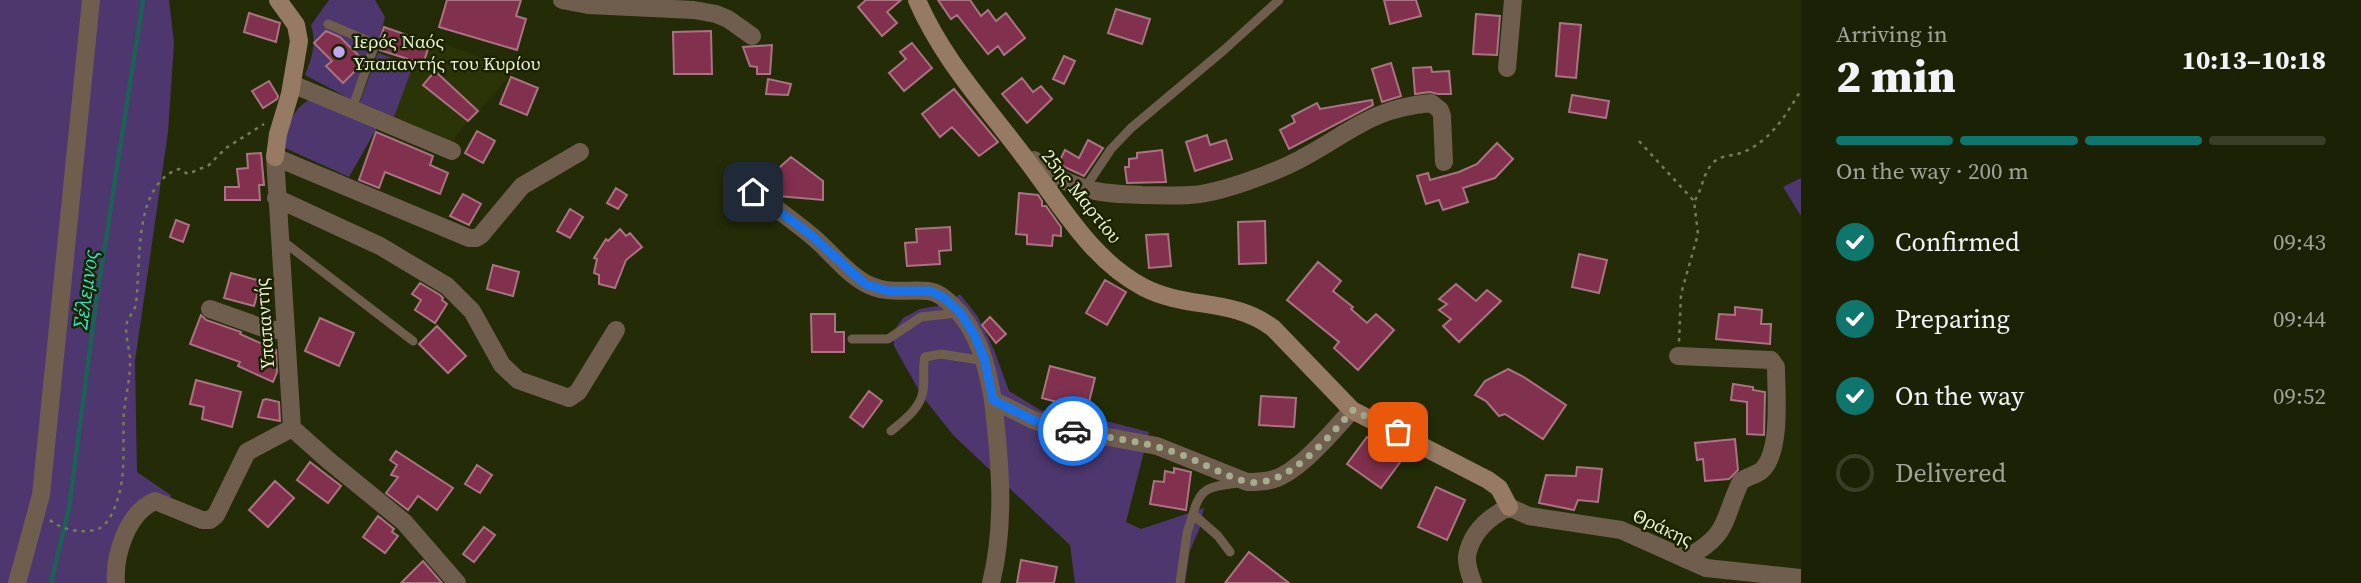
<!DOCTYPE html>
<html lang="en">
<head>
<meta charset="utf-8">
<style>
  body { margin:0; font-family:"Source Serif 4",serif; background:#282e13; color:#f1f3f6; height:100vh; display:flex; flex-direction:column; font-size:26px; white-space:nowrap }
  * { box-sizing:border-box; margin:0 }
  p { font-size:23px; color:#a0a39a }
  .icon { flex:none; width:38px; height:38px; fill:none; stroke:currentColor; stroke-width:2; stroke-linecap:round; stroke-linejoin:round }
  .map { position:relative; flex:1; overflow:hidden }
  .sheet { display:flex; flex-direction:column; background:#1b2105; width:560px }
  .sheet>* { flex:none }
  .pin { position:absolute; display:grid; place-items:center; width:60px; height:60px; color:#fff; margin:-30px; border-radius:14px; box-shadow:0 4px 10px #0006 }
  .courier { position:absolute; display:grid; place-items:center; width:70px; height:70px; margin:-35px; border:5px solid #1a73e8; border-radius:50%; background:#fff; color:#222; box-shadow:0 2px 9px #0007 }
  .overview em { font-style:normal; font-weight:800 }
  .overview div { display:flex; flex-direction:column-reverse }
  .overview { display:flex; align-items:center; justify-content:space-between; height:119px; padding:0 35px }
  h1 { font-size:46px; font-weight:800; line-height:52px }
  .bar { display:grid; grid-template-columns:repeat(4,1fr); gap:10px 7px; align-content:center; height:84px; padding:0 35px }
  .bar i { height:9px; border-radius:5px; background:#393e27 }
  .bar .on { background:#0f766e }
  .bar p { grid-column:span 4 }
  ol { padding:0 35px; list-style:none }
  li { display:flex; align-items:center; gap:21px; height:77px }
  li p { margin-inline-start:auto }
  li .icon { padding:7px; border-radius:50%; background:#0f766e; color:#fff; stroke-width:4 }
  li:last-child { color:#a0a39a }
  li i { width:38px; height:38px; border:4px solid #393e27; border-radius:50% }
  main { display:flex; flex:1; min-height:0 }
  .map>svg:first-child { display:block }
  .built { fill:#2b3407 }
  .green { fill:#4d376e }
  .lines { fill:none; stroke-linecap:round; stroke-linejoin:round }
  .stream { stroke:#1c6056; stroke-width:4.5 }
  .building { fill:#81304e; stroke:#aa7383; stroke-width:2 }
  .path { stroke:#747c5b; stroke-width:2.5; stroke-dasharray:3.5 5; stroke-linecap:butt }
  .lane { stroke:#6f5d4e; stroke-width:9 }
  .street { stroke:#6f5d4e; stroke-width:18 }
  .secondary { stroke:#977a63; stroke-width:18 }
  .done { stroke:#a5ad8e; stroke-width:7; stroke-dasharray:0 12.6 }
  .route { stroke:#1a73e8; stroke-width:9 }
  .poi-dot { fill:#c2a7f2; stroke:#1b2200; stroke-width:2.5 }
  .labels { text-anchor:middle; dominant-baseline:central; stroke-width:5; stroke-linejoin:round; paint-order:stroke }
  .poi-label { font-size:19px; fill:#eaf2d7; stroke:#1b2200; text-anchor:start }
  .street-label { font-size:19px; fill:#eaf2d7; stroke:#1b2200 }
  .water-label { font-size:21px; font-style:italic; fill:#25e6cc; stroke:#1b2200 }
</style>
</head>
<body>
<main>
<div class="map">
<svg width="1801" height="583" viewBox="0 0 1801 583">
  <rect width="100%" height="100%" fill="#242c07"/>
  <path class="built" d="M433,40L516,70L457,134L453,145L356,102L376,51L423,66Z"/>
  <path class="green" d="M0,0H169L174,43L168,132L135,361L137,472L172,496C167,499 161,500 157,503C138,516 120,561 123,583H0Z
    M329,0H375L385,17L376,51L356,102L305,75C312,57 317,44 311,25Z
    M378,53L413,66L394,117L359,104Z
    M309,100L378,126L349,177L285,148C285,130 292,109 309,100Z
    M1801,178V216L1783,187Z
    M960,294L978,317L994,350L1009,391L1040,410L1085,424L1106,421L1149,432L1126,522L1141,529L1204,508L1200,527L1190,551L1185,583H1075L1070,545L954,436L922,396L894,346L893,332L903,318L920,309L948,304Z"/>
  <g class="lines">
    <path class="stream" d="M51,583L69,508L96,303L143,0"/>
  </g>
  <path class="building" d="M447,0H521L516,16L526,19L517,50L439,27Z
    M866,0H901L887,12L897,23L882,36L858,7Z
    M938,0H970L981,16L988,10L996,21L1006,13L1025,38L1004,55L998,46L988,54L957,15L951,19Z
    M1384,0H1416L1421,16L1390,24Z
    M1116,9L1150,19L1142,44L1108,33Z
    M249,13L280,23L276,42L244,32Z
    M1476,14L1500,16L1497,55L1473,54Z
    M1560,23L1581,25L1576,78L1556,76Z
    M384,27L430,43L423,64L380,50L382,44L380,39Z
    M326,31L340,37L362,59L359,67L343,83L326,66L332,61L314,43Z
    M711,31L712,74H674L673,32Z
    M912,43L932,68L904,91L889,73L906,59L900,52Z
    M772,45L770,74H757V67L750,66L743,47Z
    M1064,56L1075,61L1064,84L1053,79Z
    M1391,63L1401,96L1382,102L1372,69Z
    M1431,67L1432,72L1449,71L1451,94H1438L1430,92L1415,94L1413,68Z
    M435,71L478,111L468,121L423,85Z
    M511,77L538,88L527,115L500,104Z
    M1022,78L1033,92L1041,86L1052,99L1027,123L1002,94Z
    M768,79L791,84L788,95L766,94Z
    M269,81L278,96L277,99L263,108L252,91Z
    M954,89L998,142L979,156L952,127L940,137L922,114Z
    M1572,95L1609,101L1606,118L1569,112Z
    M1372,100L1373,105L1289,149L1280,130L1295,122L1292,116L1317,103L1320,109Z
    M477,131L495,141L483,163L465,153Z
    M376,132L433,156L430,165L448,173L440,194L385,172L379,188L359,180Z
    M1207,135L1210,145L1226,140L1232,159L1195,171L1186,142Z
    M1088,140L1103,148L1084,176L1058,164L1065,150L1079,158Z
    M1497,143L1513,159L1495,178L1463,188L1468,202L1443,210L1439,200L1426,204L1417,176L1428,173L1430,180L1459,172L1477,164Z
    M1162,150L1166,182L1127,183L1125,167H1129V159L1137,158V153Z
    M261,153L264,185H259L260,200H225V187H239L237,169L248,168L247,154Z
    M791,157L823,181V200L778,196L780,180L770,176Z
    M616,188L627,195L618,209L607,203Z
    M1019,193L1038,195L1042,201V206H1046L1061,227V236L1053,235L1052,246L1027,244V235L1016,234Z
    M463,194L481,204L469,225L450,216Z
    M570,209L583,217L570,238L557,231Z
    M176,220L189,225L183,242L170,237Z
    M1265,221L1266,263L1239,264L1238,222Z
    M950,227L951,250L939,251L940,264L907,266L905,243L917,242L916,229Z
    M620,229L626,236L630,233L642,247L626,260L615,288L599,284V275L594,273L597,259L594,258L606,239L608,241Z
    M1168,234L1171,266L1149,268L1146,235Z
    M1579,254L1607,260L1599,293L1572,287Z
    M1318,262L1341,281L1333,291L1353,307L1351,309L1367,323L1376,314L1394,330L1358,370L1334,348L1339,342L1287,300Z
    M493,265L519,272L513,296L487,289Z
    M231,273L261,281L254,306L224,298Z
    M1105,280L1126,292L1107,325L1086,313Z
    M420,283L440,295L443,298L442,300L447,304L435,323L415,310L421,300L412,294Z
    M1456,284L1476,301L1487,290L1501,301L1459,342L1443,326L1451,319L1439,310L1447,304L1439,299Z
    M1735,307L1762,310L1761,324H1771L1770,344L1716,339L1719,314L1735,315Z
    M811,314H835V332H844V352H812Z
    M201,315L206,320L241,332L240,334L276,350L277,372L273,382L238,366L240,362L190,344Z
    M990,317L1006,334L996,343L982,325Z
    M320,318L354,333L339,366L305,351Z
    M437,326L466,356L448,373L419,344Z
    M1050,366L1095,378L1087,410L1042,398Z
    M1508,369L1522,376L1566,405L1543,439L1505,414L1499,416L1486,401L1475,395L1485,381Z
    M196,380L241,392L232,427L202,419L204,407L190,404Z
    M1733,384L1753,387V390L1765,392L1764,435L1747,434V402L1731,400Z
    M869,391L882,401L863,427L850,417Z
    M1261,396L1296,398L1294,427L1259,425Z
    M266,399L279,402L280,421L258,417L263,400Z
    M1367,437L1401,461L1381,488L1347,464Z
    M1735,439L1738,470L1729,479L1705,481L1703,459L1697,460L1695,443Z
    M396,451L453,488L437,510L418,496L408,510L386,493L398,477L391,475L397,465L390,460Z
    M310,462L341,486L328,503L297,480Z
    M477,465L492,475L480,493L465,484Z
    M1577,467L1602,469L1598,502L1578,500L1574,510L1539,503L1546,475L1576,476Z
    M1174,468L1191,472L1186,510L1150,504L1154,481L1164,482L1165,471L1174,473Z
    M275,481L294,498L268,527L249,510Z
    M1436,487L1465,500L1447,540L1418,527Z
    M378,516L394,529L392,532L398,536L385,553L363,537Z
    M484,527L495,535L474,562L463,554Z
    M1249,552L1289,583H1225Z
    M1021,560L1057,567L1054,583H1017Z
    M423,561L442,583H401Z"/>
  <g class="lines">
    <path class="path" d="M1639,141L1694,201L1698,234L1681,294L1679,342
      M1695,200C1703,188 1703,171 1715,161C1723,155 1732,156 1741,153C1770,142 1786,115 1801,90
      M50,520C61,530 86,535 100,528C109,523 114,510 117,501C127,473 122,441 124,411C126,394 131,375 130,358C129,347 126,338 126,327C127,317 135,312 136,303C141,263 133,184 179,169L188,174L209,165L226,148L264,124"/>
    <path class="lane" d="M328,24L375,44L352,109
      M1085,188L1111,149L1131,128L1224,50L1279,0
      M280,239L413,341
      M852,339H888L921,317L958,313
      M891,431C903,421 921,408 923,391C925,380 922,369 925,357L941,354L985,361
      M1230,552L1218,536L1193,514C1200,486 1212,486 1238,483
      M1180,583L1187,533L1193,514"/>
    <path class="street" d="M562,0L588,5L694,10L716,14L728,19L752,36
      M1507,68L1513,0
      M292,84L452,151
      M1028,162L1034,160C1042,164 1047,171 1055,176C1063,181 1075,185 1084,188C1102,194 1123,194 1142,195C1158,195 1174,196 1190,195C1219,194 1280,171 1306,156C1353,130 1374,108 1431,103L1440,110L1442,116L1444,162
      M735,173C759,198 787,215 813,237C831,252 845,272 865,283C886,295 907,289 928,291C938,292 944,298 951,304C978,329 987,365 993,400L1033,420L1060,428L1157,446L1247,482C1256,482 1266,482 1274,479C1299,472 1335,429 1352,410
      M276,198L380,246L447,286L472,311L502,365L518,380L569,398L578,392L616,330
      M210,309L266,329L286,331
      M1678,356L1771,360L1776,367C1776,393 1782,453 1761,471C1755,475 1747,477 1741,481C1721,523 1731,533 1685,559
      M17,583L41,495L91,0
      M116,583C114,555 127,513 155,501L202,520H210L216,515L247,452L292,428
      M457,583L404,522L328,460L292,428L275,157L469,238H476L481,235L522,186L580,152
      M991,583C1006,523 1000,461 993,400
      M1473,583C1470,575 1466,565 1467,556C1471,533 1489,517 1509,507L1529,516L1621,530L1706,568L1801,578"/>
    <path class="secondary" d="M917,0C943,61 989,109 1028,162C1062,207 1092,260 1143,287C1187,310 1231,297 1273,328L1352,410L1488,480L1499,488L1509,507
      M275,157L278,134L290,94L299,41L296,25L278,0"/>
  </g>
  <g class="lines">
    <path class="done" d="M1073,431C1107,438 1141,440 1174,452C1198,460 1220,474 1244,481C1285,492 1328,437 1353,410L1398,432"/>
    <path class="route" d="M753,192L811,235L865,284L888,291H930L943,297L960,312L975,336L985,361L993,400L1033,420L1073,431"/>
  </g>
  <circle class="poi-dot" cx="339" cy="52" r="7"/>
  <g class="labels">
    <g class="poi-label">
      <text x="353" y="41">Ιερός Ναός<tspan x="353" dy="22">Υπαπαντής του Κυρίου</tspan></text>
    </g>
    <g class="street-label">
      <text transform="translate(1082 196) rotate(51)">25ης Μαρτίου</text>
      <text transform="translate(264 324) rotate(-94)">Υπαπαντής</text>
      <text transform="translate(1663 527) rotate(25)">Θράκης</text>
    </g>
    <g class="water-label">
      <text transform="translate(85 290) rotate(-82)">Σέλεμνος</text>
    </g>
  </g>
</svg>
<div class="pin" style="left:1398px;top:432px;background:#ea580c"><svg class="icon" aria-label="bag" viewBox="0 0 24 24"><path d="M5 8h14l-1 12H6zM9 8a3 3 0 0 1 6 0"/></svg></div>
<div class="pin" style="left:753px;top:192px;background:#1f2937"><svg class="icon" aria-label="home" viewBox="0 0 24 24"><path d="M3 11l9-7 9 7M6 9v11h12V9"/></svg></div>
<div class="courier" style="left:1073px;top:431px"><svg class="icon" aria-label="car" viewBox="0 0 24 24"><path d="M5 17H2v-5l4-1 3-4h7l3 4 3 1v5h-3M9 17h6M6 11h13"/><circle cx="7" cy="17" r="2"/><circle cx="17" cy="17" r="2"/></svg></div>
</div>
<section class="sheet">
<div class="overview"><div><h1>2 min</h1><p>Arriving in</p></div><em>10:13–10:18</em></div>
<div class="bar"><i class="on"></i><i class="on"></i><i class="on"></i><i></i><p>On the way · 200 m</p></div>
<ol>
<li><svg class="icon" aria-label="check" viewBox="0 0 24 24"><path d="M5 12l5 5 9-10"/></svg>Confirmed<p>09:43</p></li>
<li><svg class="icon" aria-label="check" viewBox="0 0 24 24"><path d="M5 12l5 5 9-10"/></svg>Preparing<p>09:44</p></li>
<li><svg class="icon" aria-label="check" viewBox="0 0 24 24"><path d="M5 12l5 5 9-10"/></svg>On the way<p>09:52</p></li>
<li><i></i>Delivered</li>
</ol>
</section>
</main>
</body>
</html>
